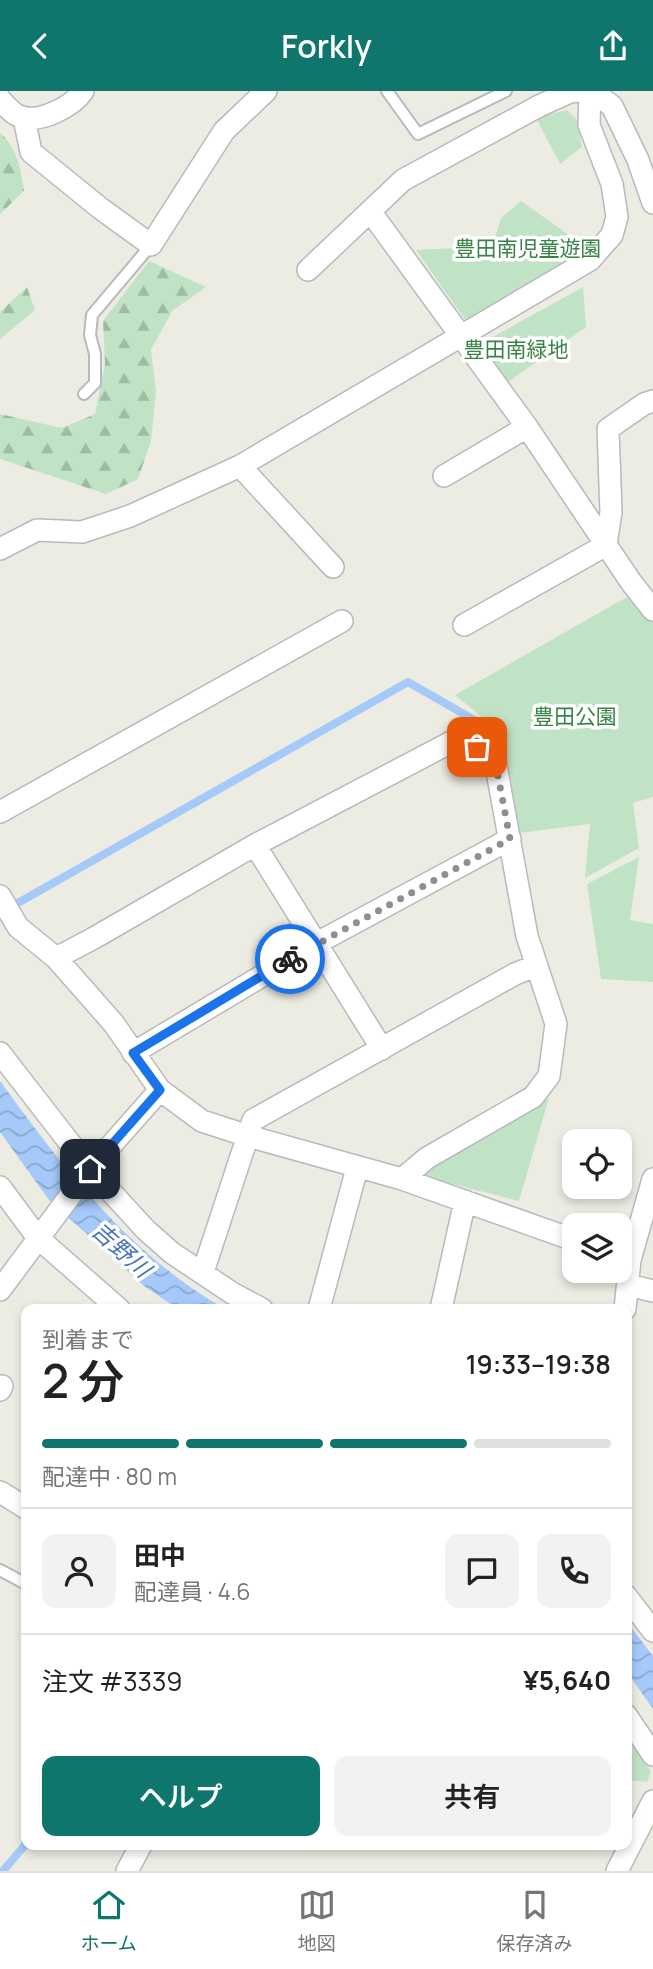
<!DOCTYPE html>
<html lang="ja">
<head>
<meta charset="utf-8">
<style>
  body { margin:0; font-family:Manrope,"Noto Sans JP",sans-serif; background:#f2f2f2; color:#222; height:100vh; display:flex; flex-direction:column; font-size:26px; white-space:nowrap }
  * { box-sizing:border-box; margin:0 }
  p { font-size:23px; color:#767676 }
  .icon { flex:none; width:38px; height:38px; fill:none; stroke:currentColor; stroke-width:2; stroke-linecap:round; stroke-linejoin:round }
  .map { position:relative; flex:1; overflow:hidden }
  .sheet { position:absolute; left:21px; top:1213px; width:611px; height:546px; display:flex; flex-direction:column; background:#fff; border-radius:14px; box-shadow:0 4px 10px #0003 }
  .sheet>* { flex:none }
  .fabs { position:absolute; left:562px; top:1038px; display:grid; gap:14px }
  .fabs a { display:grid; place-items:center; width:70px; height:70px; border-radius:14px; background:#fff; box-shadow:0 4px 10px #0003; font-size:35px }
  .pin { position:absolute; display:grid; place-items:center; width:60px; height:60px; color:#fff; margin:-30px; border-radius:14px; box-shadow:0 4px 10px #0006 }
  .courier { position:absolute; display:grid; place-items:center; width:70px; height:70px; margin:-35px; border:5px solid #1a73e8; border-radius:50%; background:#fff; color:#222; box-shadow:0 2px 9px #0007 }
  .head em { font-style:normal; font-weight:600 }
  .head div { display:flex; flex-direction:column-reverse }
  .head { display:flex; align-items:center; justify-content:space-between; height:119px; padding:0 21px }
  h1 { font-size:46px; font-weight:600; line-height:52px }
  .bar { display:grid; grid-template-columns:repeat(4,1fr); gap:10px 7px; align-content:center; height:84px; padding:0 21px }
  .bar i { height:9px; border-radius:5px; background:#e0e0e0 }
  .bar .on { background:#0f766e }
  .bar p { grid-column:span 4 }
  .line { display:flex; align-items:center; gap:18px; padding:0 21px; border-top:2px solid #e0e0e0 }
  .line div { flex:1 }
  .round { display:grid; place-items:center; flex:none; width:74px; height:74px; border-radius:14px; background:#f2f2f2 }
  .cta { display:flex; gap:14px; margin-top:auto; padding:14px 21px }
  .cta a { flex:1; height:80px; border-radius:14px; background:#0f766e; color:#fff; font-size:28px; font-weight:600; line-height:80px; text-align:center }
  .cta a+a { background:#f2f2f2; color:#222 }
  header { display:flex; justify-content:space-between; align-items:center; height:91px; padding:0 21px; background:#0f766e; color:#fff; font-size:32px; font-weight:600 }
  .tabs { display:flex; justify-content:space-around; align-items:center; height:98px; border-top:2px solid #e0e0e0; background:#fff; font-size:19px; color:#767676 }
  .tabs a { display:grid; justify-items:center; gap:4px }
  .tabs .on { color:#0f766e }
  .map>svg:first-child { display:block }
  .green { fill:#c0e3c5 }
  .forest { fill:url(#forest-firs) }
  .water { fill:url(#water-waves) }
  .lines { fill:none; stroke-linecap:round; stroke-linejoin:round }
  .stream { stroke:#a5cafa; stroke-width:8 }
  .service-casing { stroke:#b8b9be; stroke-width:14 }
  .minor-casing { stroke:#b8b9be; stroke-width:24 }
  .service { stroke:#fff; stroke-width:10 }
  .minor { stroke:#fff; stroke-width:21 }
  .done { stroke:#8e8f90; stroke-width:7; stroke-dasharray:0 12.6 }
  .route { stroke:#1a73e8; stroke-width:9 }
  .labels { text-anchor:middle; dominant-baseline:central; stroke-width:7; stroke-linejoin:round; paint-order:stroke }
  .park-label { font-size:21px; fill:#398347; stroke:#fff }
  .water-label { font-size:23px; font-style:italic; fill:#4972bc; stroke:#fff }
</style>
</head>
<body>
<header><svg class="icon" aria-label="back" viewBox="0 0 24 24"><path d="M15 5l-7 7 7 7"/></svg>Forkly<svg class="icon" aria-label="share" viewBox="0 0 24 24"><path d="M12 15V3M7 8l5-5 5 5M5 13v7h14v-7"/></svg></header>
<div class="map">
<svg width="653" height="1780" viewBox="0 0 653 1780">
  <defs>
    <pattern id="forest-firs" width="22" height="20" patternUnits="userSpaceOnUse" patternTransform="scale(1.75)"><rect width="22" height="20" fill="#c0e3c5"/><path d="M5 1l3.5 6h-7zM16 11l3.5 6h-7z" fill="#9fbba4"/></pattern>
    <pattern id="water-waves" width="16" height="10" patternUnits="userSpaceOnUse" patternTransform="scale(1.75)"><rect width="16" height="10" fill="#a5cafa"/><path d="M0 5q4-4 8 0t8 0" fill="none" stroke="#89a7ce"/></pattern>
  </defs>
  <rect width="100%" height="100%" fill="#edece3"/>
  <path class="green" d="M567,19L577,29L582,56L560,73L537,29L543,25Z
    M521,110L573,147L583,163L469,234L416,159L478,156L495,147L501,127Z
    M583,196L586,236L508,291L482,252Z
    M634,502L653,529V706L633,712L639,757L585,787L590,733L519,742L506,662L493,635L455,604Z
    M639,766L630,829L653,833V891L601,888L587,793Z
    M549,1007L519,1110L422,1085L435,1074Z
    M626,1647L651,1680L647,1691L627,1689Z"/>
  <path class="forest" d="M0,42C17,56 21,78 24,100L0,123Z
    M149,170L206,196L172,220L151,259L156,301L151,350L138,388L106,403L0,368V323L62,337L95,323L105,273L103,230Z
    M27,196L35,219L0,248V221Z"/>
  <path class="water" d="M0,990C63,1077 130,1164 225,1218H178L144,1195L49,1109L0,1041Z
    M627,1531L653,1565V1618L627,1581Z"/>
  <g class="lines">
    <path class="stream" d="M9,817L408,591L476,630
      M3,1780L25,1754L26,1749"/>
    <g class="service-casing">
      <path id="service" d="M387,0L418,43L506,0
        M84,303L95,292V263L90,244L92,224L151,154
        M0,1479L26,1493"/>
    </g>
    <g class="minor-casing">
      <path id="minor" d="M592,0L612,15L638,69L653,112
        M0,8C6,15 13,24 22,26C41,32 73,15 83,0
        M24,27L31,61L100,117L151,154L224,40L266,0
        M370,120L527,336L631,491L653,519
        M308,179L403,89L539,15L570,1L580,0
        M240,375L333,476
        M444,385L527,336
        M0,458L37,439L82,441L130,425L240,375L590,169L612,144L617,126L612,93L589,34L590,0
        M464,534L606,454L611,421L608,338L644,313L653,310
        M0,721L342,530
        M255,754L382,958
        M0,805L18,836L56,867L114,933L160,999L202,1030L248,1045L402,1088L574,1149
        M56,867L94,847L255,754L459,647L494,664L527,845L556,933L549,985L533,1006L427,1067L402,1088
        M0,962L90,1078L146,1139L172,1162L232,1202L262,1218
        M133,962L317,852L510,748
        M0,1096L38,1147L119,1218
        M203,1181L253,1029L515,883L535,875
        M629,1194L653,1200
        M0,1199L90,1078L160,999
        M319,1218L357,1077
        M441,1218L465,1110
        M625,1218L630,1169L653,1088
        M0,1299L2,1295
        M0,1401L26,1417
        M626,1505L653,1540
        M626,1624L653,1664
        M127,1780L141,1754
        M617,1780L653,1710"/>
    </g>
    <use href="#service" class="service"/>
    <use href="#minor" class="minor"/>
  </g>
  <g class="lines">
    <path class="done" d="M290,868L510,748L494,664L477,656"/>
    <path class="route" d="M90,1078L160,999L133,962L290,868"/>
  </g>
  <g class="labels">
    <g class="park-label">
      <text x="528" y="157">豊田南児童遊園</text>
      <text x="516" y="258">豊田南緑地</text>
      <text x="575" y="625">豊田公園</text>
    </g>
    <g class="water-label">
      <text transform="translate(122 1158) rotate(42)">吉野川</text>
    </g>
  </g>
</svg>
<div class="fabs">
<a><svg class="icon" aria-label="locate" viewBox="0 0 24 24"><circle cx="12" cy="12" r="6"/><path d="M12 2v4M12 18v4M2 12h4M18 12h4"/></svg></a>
<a><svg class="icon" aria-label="layers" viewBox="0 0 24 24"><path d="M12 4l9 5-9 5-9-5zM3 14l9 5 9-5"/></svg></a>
</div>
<div class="pin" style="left:477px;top:656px;background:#ea580c"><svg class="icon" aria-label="bag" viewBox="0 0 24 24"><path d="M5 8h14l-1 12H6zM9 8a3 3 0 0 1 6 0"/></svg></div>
<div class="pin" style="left:90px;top:1078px;background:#1f2937"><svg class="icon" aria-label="home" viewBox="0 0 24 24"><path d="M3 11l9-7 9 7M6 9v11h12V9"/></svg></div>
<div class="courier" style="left:290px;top:868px"><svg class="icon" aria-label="bike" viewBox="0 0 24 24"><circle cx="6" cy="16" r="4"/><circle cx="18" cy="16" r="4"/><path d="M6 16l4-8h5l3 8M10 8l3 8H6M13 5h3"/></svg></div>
<section class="sheet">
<div class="head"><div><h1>2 分</h1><p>到着まで</p></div><em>19:33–19:38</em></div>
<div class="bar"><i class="on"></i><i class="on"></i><i class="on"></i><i></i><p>配達中 · 80 m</p></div>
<div class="line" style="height:126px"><a class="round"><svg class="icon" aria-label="person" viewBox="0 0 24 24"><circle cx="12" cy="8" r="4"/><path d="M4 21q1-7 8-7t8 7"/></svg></a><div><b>田中</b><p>配達員 · 4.6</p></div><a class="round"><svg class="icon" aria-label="chat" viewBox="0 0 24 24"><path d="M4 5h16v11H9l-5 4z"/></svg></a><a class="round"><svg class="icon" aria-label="phone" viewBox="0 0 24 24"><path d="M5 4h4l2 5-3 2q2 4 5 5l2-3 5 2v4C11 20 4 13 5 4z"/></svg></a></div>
<div class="line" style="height:91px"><div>注文 #3339</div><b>¥5,640</b></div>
<div class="cta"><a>ヘルプ</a><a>共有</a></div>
</section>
</div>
<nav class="tabs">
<a class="on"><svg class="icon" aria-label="home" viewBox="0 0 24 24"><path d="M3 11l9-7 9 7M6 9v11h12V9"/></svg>ホーム</a>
<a><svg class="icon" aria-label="map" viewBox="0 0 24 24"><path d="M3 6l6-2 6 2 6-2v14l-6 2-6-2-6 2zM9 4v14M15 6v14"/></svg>地図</a>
<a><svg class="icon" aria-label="saved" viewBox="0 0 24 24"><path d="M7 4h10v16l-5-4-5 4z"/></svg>保存済み</a>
</nav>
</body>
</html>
